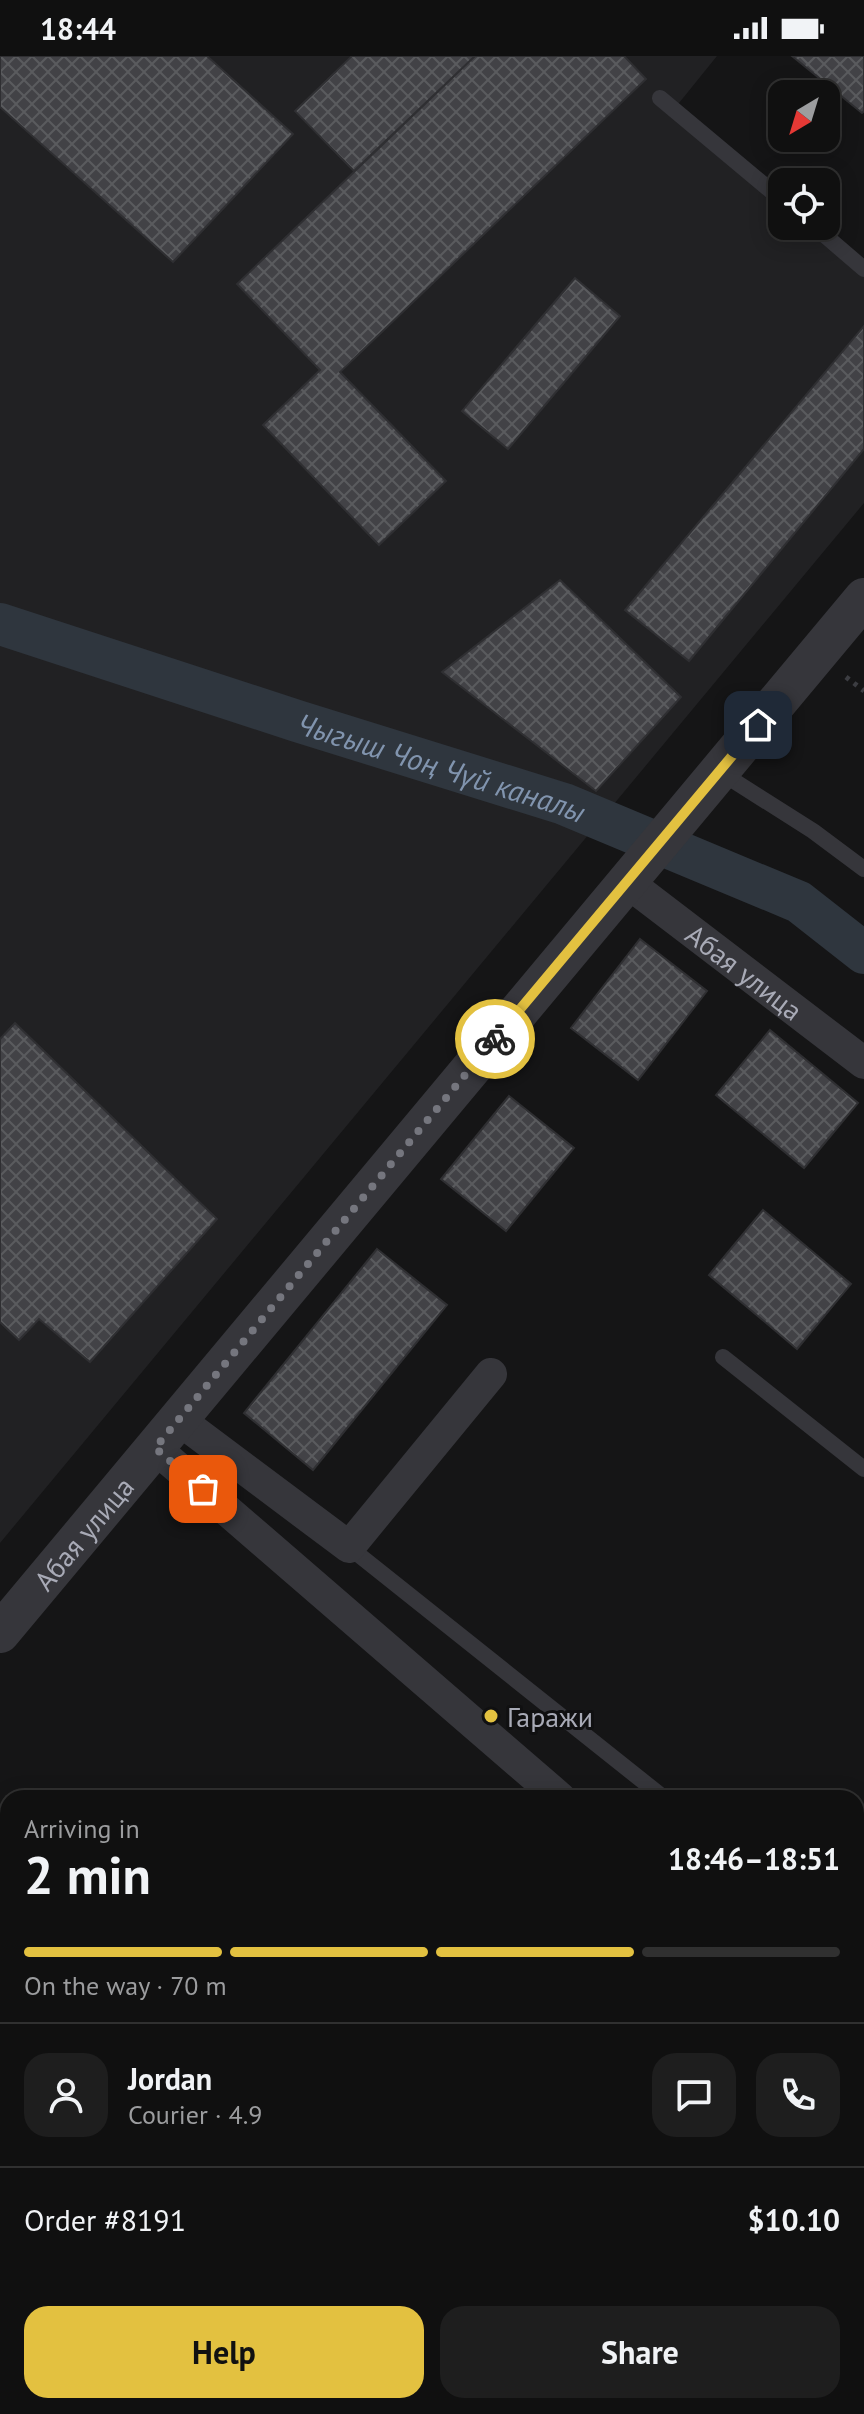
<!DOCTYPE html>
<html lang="en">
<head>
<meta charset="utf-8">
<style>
  body { margin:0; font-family:"PT Sans",sans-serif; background:#1e1e1e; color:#f1f3f6; height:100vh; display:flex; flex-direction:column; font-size:30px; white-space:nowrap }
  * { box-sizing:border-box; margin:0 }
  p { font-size:26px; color:#9c9d9f }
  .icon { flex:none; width:44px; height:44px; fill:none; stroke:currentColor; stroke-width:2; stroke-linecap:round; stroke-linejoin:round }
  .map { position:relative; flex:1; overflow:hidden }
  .drawer { position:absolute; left:0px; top:1734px; width:864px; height:624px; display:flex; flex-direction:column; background:#101010; border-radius:24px 24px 0 0; box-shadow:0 4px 20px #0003,0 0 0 2px #303030 }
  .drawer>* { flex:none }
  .needle { width:52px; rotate:218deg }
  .buttons { position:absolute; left:768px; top:24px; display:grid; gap:16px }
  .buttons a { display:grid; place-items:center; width:72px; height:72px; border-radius:16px; background:#101010; box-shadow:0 4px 20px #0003,0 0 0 2px #303030; font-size:40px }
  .pin { position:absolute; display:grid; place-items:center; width:68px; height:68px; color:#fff; margin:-34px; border-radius:16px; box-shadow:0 4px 12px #0006 }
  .courier { position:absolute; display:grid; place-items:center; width:80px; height:80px; margin:-40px; border:6px solid #e3c140; border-radius:50%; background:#fff; color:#222; box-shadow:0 2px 10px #0007 }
  .summary em { font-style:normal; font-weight:600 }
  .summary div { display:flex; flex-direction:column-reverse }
  .summary { display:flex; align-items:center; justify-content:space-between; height:136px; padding:0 24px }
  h1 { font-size:52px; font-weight:600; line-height:60px }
  .bar { display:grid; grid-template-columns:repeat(4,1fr); gap:12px 8px; align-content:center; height:96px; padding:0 24px }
  .bar i { height:10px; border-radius:6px; background:#303030 }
  .bar .current { background:#e3c140 }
  .bar p { grid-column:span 4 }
  .line { display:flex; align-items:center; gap:20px; padding:0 24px; border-top:2px solid #303030 }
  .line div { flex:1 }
  .round { display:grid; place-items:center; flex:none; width:84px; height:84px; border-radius:24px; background:#1e1e1e }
  .primary-button { display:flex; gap:16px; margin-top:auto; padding:16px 24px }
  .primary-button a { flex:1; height:92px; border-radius:24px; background:#e3c140; color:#111; font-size:32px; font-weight:600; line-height:92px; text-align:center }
  .primary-button a+a { background:#1e1e1e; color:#f1f3f6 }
  .status { display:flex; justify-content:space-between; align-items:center; height:56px; padding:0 40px; background:#101010; direction:ltr }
  .status svg { height:22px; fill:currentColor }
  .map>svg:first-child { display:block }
  .built { fill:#212123 }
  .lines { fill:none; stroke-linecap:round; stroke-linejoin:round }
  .canal { stroke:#2f363e; stroke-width:42 }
  .building { fill:url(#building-cross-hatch); stroke:#2f2f32; stroke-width:2 }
  .path { stroke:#3c3d42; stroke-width:5; stroke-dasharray:4 6; stroke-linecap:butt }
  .service { stroke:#36363b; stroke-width:16 }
  .minor { stroke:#36363b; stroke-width:32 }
  .tertiary { stroke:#36363b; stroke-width:40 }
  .done { stroke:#75767e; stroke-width:8; stroke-dasharray:0 14.4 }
  .route { stroke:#e3c140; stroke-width:10 }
  .poi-dot { fill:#e3c140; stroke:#101011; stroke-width:3 }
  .labels { text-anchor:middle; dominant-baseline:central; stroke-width:6; stroke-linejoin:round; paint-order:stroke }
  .street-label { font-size:28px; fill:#a8aab6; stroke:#101011 }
  .poi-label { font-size:28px; fill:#a8aab6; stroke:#101011; text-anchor:start }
  .water-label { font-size:30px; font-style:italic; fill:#8194ae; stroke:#101011 }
</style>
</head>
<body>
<div class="status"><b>18:44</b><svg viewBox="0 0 49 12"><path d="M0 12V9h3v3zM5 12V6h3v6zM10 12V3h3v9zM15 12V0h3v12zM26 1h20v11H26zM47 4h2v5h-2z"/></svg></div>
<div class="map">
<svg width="864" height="2358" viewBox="0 0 864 2358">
  <defs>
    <pattern id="building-cross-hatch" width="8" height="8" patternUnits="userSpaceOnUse" patternTransform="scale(2)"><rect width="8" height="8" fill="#424246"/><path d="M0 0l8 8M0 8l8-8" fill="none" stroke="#5a5b5e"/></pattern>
  </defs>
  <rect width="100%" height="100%" fill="#151516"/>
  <path class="built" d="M0,0H717L675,52L782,143V170H814L864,213V447L0,1487Z"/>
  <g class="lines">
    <path class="canal" id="s1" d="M0,568L297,665L564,748L799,846L864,897"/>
  </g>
  <path class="building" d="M0,0H207L293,78L173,206L0,51Z
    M352,0H475L354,115L295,55Z
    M475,0H624L646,23L340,316L446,425L379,489L263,369L320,314L237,228Z
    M792,0H864V55L862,57Z
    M575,222L620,260L508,393L462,355Z
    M864,270V393L689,605L625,554Z
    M560,524L681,641L596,735L442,616Z
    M640,883L707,935L638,1024L571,972Z
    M15,967L217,1163L90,1306L39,1263L19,1284L0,1266V983Z
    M770,974L858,1047L804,1112L716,1039Z
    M509,1040L574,1092L506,1175L441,1123Z
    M763,1154L851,1228L797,1293L709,1219Z
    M377,1193L447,1249L313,1414L244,1357Z
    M864,1853V1896L856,1890V1863Z
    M8,1858V1954L0,1947V1868Z
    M8,2122V2262L0,2271V2131Z"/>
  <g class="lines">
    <path class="path" d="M846,621L864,635"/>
    <path class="service" d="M660,42L782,144
      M814,170L864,213
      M720,716L813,775L864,813
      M723,1301L864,1413
      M349,1491L664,1742
      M856,1959L864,1965"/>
    <g class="minor">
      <path id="s2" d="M627,826L864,1007"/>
      <path d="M178,1363L349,1491L491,1318"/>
      <path d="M155,1392L560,1742"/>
      <path d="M856,1998L864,2005"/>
    </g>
    <path class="tertiary" id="s3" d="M0,1577L864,542"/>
  </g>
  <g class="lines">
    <path class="done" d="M203,1433L155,1392L495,983"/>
    <path class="route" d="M495,983L758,669"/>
  </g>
  <circle class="poi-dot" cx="491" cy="1660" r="8"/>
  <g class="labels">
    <g class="street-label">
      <text stroke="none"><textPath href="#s2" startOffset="148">Абая улица</textPath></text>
      <text stroke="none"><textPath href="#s3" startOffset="130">Абая улица</textPath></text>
    </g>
    <g class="poi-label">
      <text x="507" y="1660">Гаражи</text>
    </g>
    <g class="water-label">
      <text stroke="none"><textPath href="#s1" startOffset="464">Чыгыш Чоң Чүй каналы</textPath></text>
    </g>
  </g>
</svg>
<div class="buttons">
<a><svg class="needle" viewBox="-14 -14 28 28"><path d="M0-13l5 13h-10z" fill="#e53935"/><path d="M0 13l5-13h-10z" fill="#9c9d9f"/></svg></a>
<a><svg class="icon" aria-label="locate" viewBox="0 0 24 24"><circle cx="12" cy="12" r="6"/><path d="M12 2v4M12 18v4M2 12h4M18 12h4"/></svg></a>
</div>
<div class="pin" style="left:203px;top:1433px;background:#ea580c"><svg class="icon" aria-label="bag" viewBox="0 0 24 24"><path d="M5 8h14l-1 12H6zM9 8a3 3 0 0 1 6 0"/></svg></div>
<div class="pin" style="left:758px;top:669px;background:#1f2937"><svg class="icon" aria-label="home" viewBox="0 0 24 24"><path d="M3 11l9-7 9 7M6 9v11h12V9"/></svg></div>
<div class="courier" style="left:495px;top:983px"><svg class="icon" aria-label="bike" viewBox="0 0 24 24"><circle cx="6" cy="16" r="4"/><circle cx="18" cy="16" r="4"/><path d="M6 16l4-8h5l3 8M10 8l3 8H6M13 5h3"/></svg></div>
<section class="drawer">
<div class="summary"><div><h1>2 min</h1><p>Arriving in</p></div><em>18:46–18:51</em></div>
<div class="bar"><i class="current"></i><i class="current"></i><i class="current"></i><i></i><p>On the way · 70 m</p></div>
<div class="line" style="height:144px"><a class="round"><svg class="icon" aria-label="person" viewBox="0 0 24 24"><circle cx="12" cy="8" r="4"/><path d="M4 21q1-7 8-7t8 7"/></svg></a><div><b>Jordan</b><p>Courier · 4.9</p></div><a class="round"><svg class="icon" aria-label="chat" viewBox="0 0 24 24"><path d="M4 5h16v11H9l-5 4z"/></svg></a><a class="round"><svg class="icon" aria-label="phone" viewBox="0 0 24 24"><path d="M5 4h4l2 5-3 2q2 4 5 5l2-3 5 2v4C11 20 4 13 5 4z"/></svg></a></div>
<div class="line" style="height:104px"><div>Order #8191</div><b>$10.10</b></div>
<div class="primary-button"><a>Help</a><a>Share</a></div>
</section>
</div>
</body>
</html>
